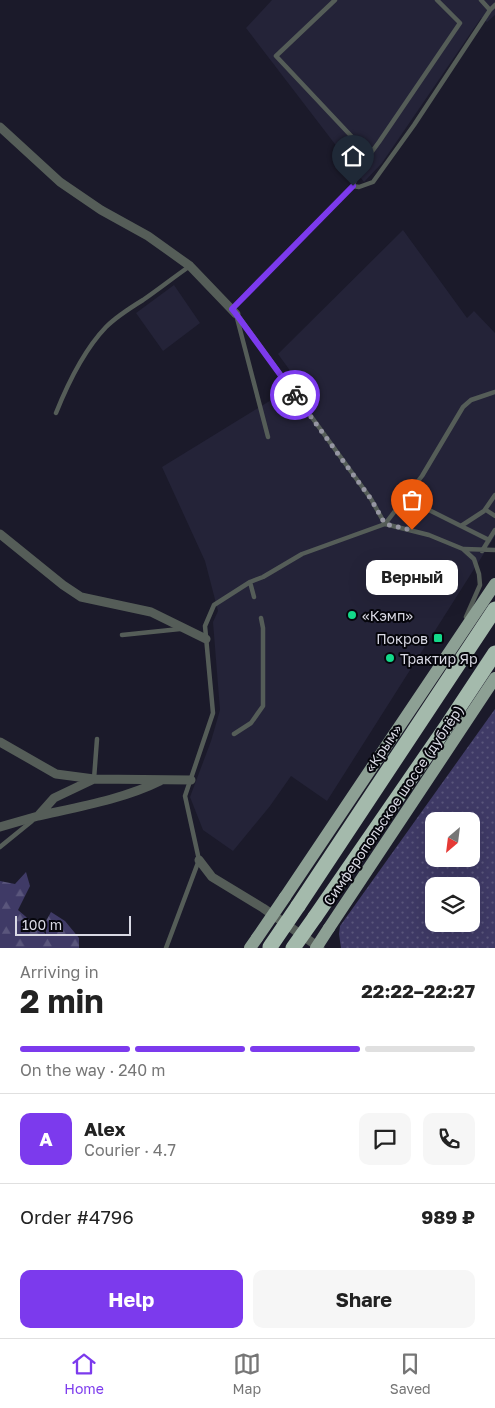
<!DOCTYPE html>
<html lang="en">
<head>
<meta charset="utf-8">
<style>
  body { margin:0; font-family:"Golos Text",sans-serif; background:#f6f6f6; color:#222; height:100vh; display:flex; flex-direction:column; font-size:19px; white-space:nowrap }
  * { box-sizing:border-box; margin:0 }
  p { font-size:16px; color:#767676 }
  .icon { flex:none; width:28px; height:28px; fill:none; stroke:currentColor; stroke-width:2; stroke-linecap:round; stroke-linejoin:round }
  .map { position:relative; height:948px; overflow:hidden }
  .details { display:flex; flex-direction:column; background:#fff; flex:1 }
  .details>* { flex:none }
  .needle { width:32px; rotate:208deg }
  .controls { position:absolute; left:425px; top:812px; display:grid; gap:10px }
  .controls a { display:grid; place-items:center; width:55px; height:55px; border-radius:10px; background:#fff; box-shadow:0 5px 20px #0002; font-size:25px }
  .scale { position:absolute; left:15px; bottom:12px; width:116px; box-sizing:border-box; padding-left:5px; border:2px solid #d9d9e4; border-top:0; font-size:14px; line-height:18px; white-space:nowrap; color:#d9d9e4; -webkit-text-stroke:4px #06060c; paint-order:stroke }
  .pin { position:absolute; display:grid; place-items:center; width:42px; height:42px; color:#fff; margin:-51px -21px; border-radius:50% 50% 50% 0; rotate:-45deg; box-shadow:0 0 5px #0007 }
  .pin .icon { rotate:45deg }
  .courier { position:absolute; display:grid; place-items:center; width:50px; height:50px; margin:-25px; border:4px solid #7c3aed; border-radius:50%; background:#fff; color:#222; box-shadow:0 1px 6px #0007 }
  .bubble { position:absolute; height:35px; border-radius:10px; background:#fff; box-shadow:0 5px 20px #0002; font-size:16px; font-weight:700; line-height:35px; text-align:center }
  .overview em { font-style:normal; font-weight:700 }
  .overview div { display:flex; flex-direction:column-reverse }
  .overview { display:flex; align-items:center; justify-content:space-between; height:85px; padding:0 20px }
  h1 { font-size:32px; font-weight:700; line-height:38px }
  .bar { display:grid; grid-template-columns:repeat(4,1fr); gap:8px 5px; align-content:center; height:60px; padding:0 20px }
  .bar i { height:6px; border-radius:4px; background:#e0e0e0 }
  .bar .active { background:#7c3aed }
  .bar p { grid-column:span 4 }
  .line { display:flex; align-items:center; gap:12px; padding:0 20px; border-top:1px solid #e0e0e0 }
  .line div { flex:1 }
  .round { display:grid; place-items:center; flex:none; width:52px; height:52px; border-radius:10px; background:#f6f6f6 }
  .cta { display:flex; gap:10px; margin-top:auto; padding:10px 20px }
  .cta a { flex:1; height:58px; border-radius:10px; background:#7c3aed; color:#fff; font-size:20px; font-weight:700; line-height:58px; text-align:center }
  .cta a+a { background:#f6f6f6; color:#222 }
  .tab-bar { display:flex; justify-content:space-around; align-items:center; height:70px; border-top:1px solid #e0e0e0; background:#fff; font-size:14px; color:#767676 }
  .tab-bar a { display:grid; justify-items:center; gap:2px }
  .tab-bar .active { color:#7c3aed }
  .map>svg:first-child { display:block }
  .built { fill:#242338 }
  .grass { fill:url(#grass-dots); fill-rule:evenodd }
  .forest { fill:url(#forest-firs) }
  .lines { fill:none; stroke-linecap:round; stroke-linejoin:round }
  .lane { stroke:#555d58; stroke-width:4.5 }
  .street { stroke:#555d58; stroke-width:9 }
  .primary { stroke:#8da094; stroke-width:12 }
  .highway { stroke:#a4baac; stroke-width:15 }
  .primary-bridge { stroke:#8da094; stroke-width:12 }
  .highway-bridge { stroke:#a4baac; stroke-width:15 }
  .done { stroke:#9696a3; stroke-width:5; stroke-dasharray:0 9 }
  .route { stroke:#7c3aed; stroke-width:6 }
  .poi-dot { fill:#13d98a; stroke:#06060c; stroke-width:2 }
  .labels { text-anchor:middle; dominant-baseline:central; stroke-width:4; stroke-linejoin:round; paint-order:stroke }
  .poi-label { font-size:14px; fill:#d9d9e4; stroke:#06060c; text-anchor:start }
  .street-label { font-size:14px; fill:#d9d9e4; stroke:#06060c }
</style>
</head>
<body>
<div class="map">
<svg width="495" height="948" viewBox="0 0 495 948">
  <defs>
    <pattern id="grass-dots" width="8" height="8" patternUnits="userSpaceOnUse" patternTransform="scale(1.25)"><rect width="8" height="8" fill="#3f3a66"/><path d="M2 2h.1M6 6h.1" fill="none" stroke="#5a567c" stroke-width="1.8" stroke-linecap="round"/></pattern>
    <pattern id="forest-firs" width="22" height="20" patternUnits="userSpaceOnUse" patternTransform="scale(1.25)"><rect width="22" height="20" fill="#3f3a66"/><path d="M5 1l3.5 6h-7zM16 11l3.5 6h-7z" fill="#5a567c"/></pattern>
  </defs>
  <rect width="100%" height="100%" fill="#1b1a2a"/>
  <path class="built" d="M272,0H495V15L487,22L481,18L382,163L364,182L246,28Z
    M403,230L467,318L474,311L495,333V536L327,801L291,776L270,806L233,851L203,830L190,797L211,741L220,710L213,622L218,611L205,561L162,467L299,383L278,354Z
    M174,285L200,323L163,351L136,313Z"/>
  <path class="grass" d="M495,709V948H341L339,934L340,926ZM434,821H471V859H434ZM434,886H471V924H434Z"/>
  <path class="forest" d="M26,872L30,886L18,910L46,934V921L51,912L65,921L79,938V948H0V881L15,884Z"/>
  <g class="lines">
    <path class="lane" d="M335,0L276,56L369,155
      M481,0L490,10
      M353,186L359,187L373,182L414,125L490,10L495,5
      M353,186L357,172L379,142L460,23L437,0
      M232,309L353,186
      M237,314L371,499L385,524L422,476L463,407L471,400L495,392
      M237,318L268,437
      M56,413C68,383 83,351 106,327C117,316 130,308 143,300C159,289 174,277 190,266
      M405,498L461,526L484,511L495,495
      M486,510L495,516
      M461,526L489,540
      M464,549L495,550
      M482,551L495,530
      M250,582L254,597
      M122,635L180,629
      M234,734L251,723L263,706V628L261,618
      M94,779L97,739
      M0,847L32,821
      M166,948L199,860L185,796L213,713L205,626L214,605L250,582L263,577L302,554L385,524L429,535L463,549L474,559L479,574L480,585L466,617"/>
    <path class="street" d="M0,127L60,182L101,210L148,236L190,266L236,314
      M0,534L63,585L81,597L151,612L206,639
      M0,742L56,774L94,779L191,780
      M38,816C78,807 124,799 160,781
      M0,827L38,816L54,798L94,779
      M199,860L212,877L263,908L320,948"/>
    <path class="primary" d="M285,897L495,584
      M329,928L495,678
      M250,948L257,938"/>
    <path class="highway" d="M298,906L495,609
      M315,917L446,727L495,653"/>
    <path class="primary-bridge" d="M257,938L285,897
      M316,948L329,928"/>
    <path class="highway-bridge" d="M270,947L298,906
      M293,948L315,917"/>
  </g>
  <g class="lines">
    <path class="done" d="M295,395L371,499L385,524L412,530"/>
    <path class="route" d="M295,395L236,314L232,309L353,186"/>
  </g>
  <g class="poi-dot">
    <circle cx="352" cy="615" r="5"/>
    <rect x="433" y="633" width="10" height="10" rx="2.5"/>
    <circle cx="390" cy="658" r="5"/>
  </g>
  <g class="labels">
    <g class="poi-label">
      <text x="362" y="615">«Кэмп»</text>
      <text x="428" y="638" text-anchor="end">Покров</text>
      <text x="400" y="658">Трактир Яр</text>
    </g>
    <g class="street-label">
      <text transform="translate(383 748) rotate(-56)">«Крым»</text>
      <text transform="translate(393 805) rotate(-56)">Симферопольское шоссе (дублёр)</text>
    </g>
  </g>
</svg>
<div class="controls">
<a><svg class="needle" viewBox="-14 -14 28 28"><path d="M0-13l5 13h-10z" fill="#e53935"/><path d="M0 13l5-13h-10z" fill="#767676"/></svg></a>
<a><svg class="icon" aria-label="layers" viewBox="0 0 24 24"><path d="M12 4l9 5-9 5-9-5zM3 14l9 5 9-5"/></svg></a>
</div>
<div class="scale">100 m</div>
<div class="pin" style="left:412px;top:530px;background:#ea580c"><svg class="icon" aria-label="bag" viewBox="0 0 24 24"><path d="M5 8h14l-1 12H6zM9 8a3 3 0 0 1 6 0"/></svg></div>
<div class="pin" style="left:353px;top:186px;background:#1f2937"><svg class="icon" aria-label="home" viewBox="0 0 24 24"><path d="M3 11l9-7 9 7M6 9v11h12V9"/></svg></div>
<div class="courier" style="left:295px;top:395px"><svg class="icon" aria-label="bike" viewBox="0 0 24 24"><circle cx="6" cy="16" r="4"/><circle cx="18" cy="16" r="4"/><path d="M6 16l4-8h5l3 8M10 8l3 8H6M13 5h3"/></svg></div>
<div class="bubble" style="left:366px;top:560px;width:92px">Верный</div>
</div>
<section class="details">
<div class="overview"><div><h1>2 min</h1><p>Arriving in</p></div><em>22:22–22:27</em></div>
<div class="bar"><i class="active"></i><i class="active"></i><i class="active"></i><i></i><p>On the way · 240 m</p></div>
<div class="line" style="height:90px"><b class="round" style="background:#7c3aed;color:#fff">A</b><div><b>Alex</b><p>Courier · 4.7</p></div><a class="round"><svg class="icon" aria-label="chat" viewBox="0 0 24 24"><path d="M4 5h16v11H9l-5 4z"/></svg></a><a class="round"><svg class="icon" aria-label="phone" viewBox="0 0 24 24"><path d="M5 4h4l2 5-3 2q2 4 5 5l2-3 5 2v4C11 20 4 13 5 4z"/></svg></a></div>
<div class="line" style="height:65px"><div>Order #4796</div><b>989 ₽</b></div>
<div class="cta"><a>Help</a><a>Share</a></div>
</section>
<nav class="tab-bar">
<a class="active"><svg class="icon" aria-label="home" viewBox="0 0 24 24"><path d="M3 11l9-7 9 7M6 9v11h12V9"/></svg>Home</a>
<a><svg class="icon" aria-label="map" viewBox="0 0 24 24"><path d="M3 6l6-2 6 2 6-2v14l-6 2-6-2-6 2zM9 4v14M15 6v14"/></svg>Map</a>
<a><svg class="icon" aria-label="saved" viewBox="0 0 24 24"><path d="M7 4h10v16l-5-4-5 4z"/></svg>Saved</a>
</nav>
</body>
</html>
